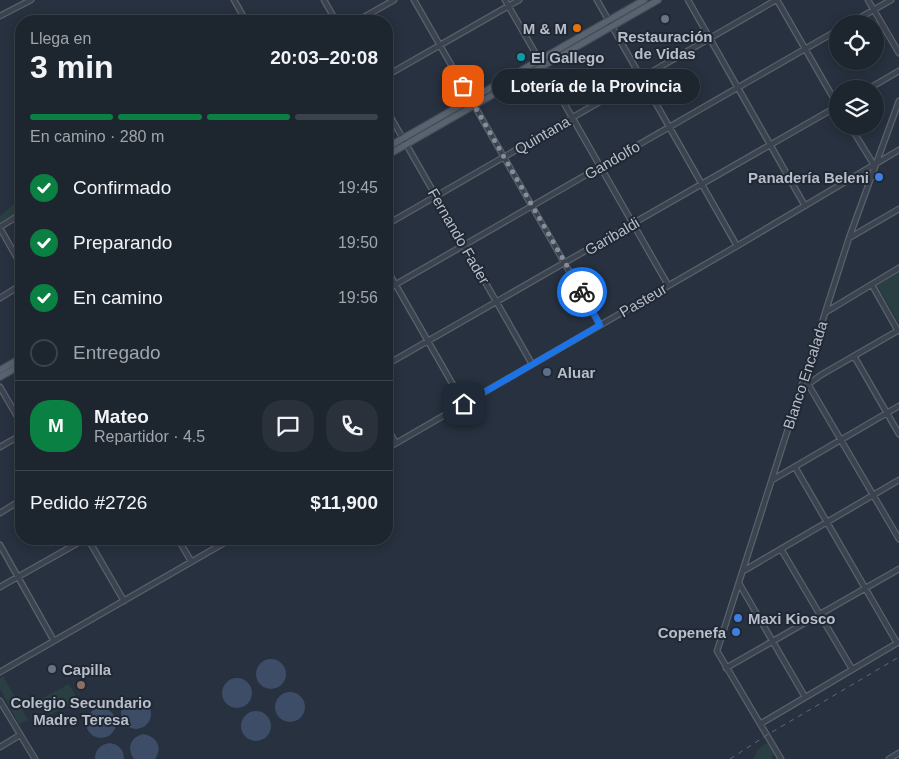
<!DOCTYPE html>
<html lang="es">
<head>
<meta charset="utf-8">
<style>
  body { margin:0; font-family:Helvetica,sans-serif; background:#2a313b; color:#f1f3f6; height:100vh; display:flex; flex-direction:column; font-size:19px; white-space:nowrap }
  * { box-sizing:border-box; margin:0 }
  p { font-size:16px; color:#a0a5aa }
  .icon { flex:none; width:28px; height:28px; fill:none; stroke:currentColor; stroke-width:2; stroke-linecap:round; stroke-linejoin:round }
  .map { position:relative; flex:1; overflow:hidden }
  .details { position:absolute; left:15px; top:15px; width:378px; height:530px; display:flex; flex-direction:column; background:#1d252f; border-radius:20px; box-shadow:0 2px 12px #0003,0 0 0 1px #3b424b }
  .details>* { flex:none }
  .buttons { position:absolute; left:829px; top:15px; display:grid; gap:10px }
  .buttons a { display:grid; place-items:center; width:55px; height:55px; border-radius:50%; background:#1d252f; box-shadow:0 2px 12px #0003,0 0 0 1px #3b424b; font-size:25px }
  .pin { position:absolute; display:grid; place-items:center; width:42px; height:42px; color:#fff; margin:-21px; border-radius:10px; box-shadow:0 2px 8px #0006 }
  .courier { position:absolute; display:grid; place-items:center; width:50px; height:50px; margin:-25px; border:4px solid #1a73e8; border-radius:50%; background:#fff; color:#222; box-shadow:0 1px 6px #0007 }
  .bubble { position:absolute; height:35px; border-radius:18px; background:#1d252f; box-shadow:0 2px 12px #0003,0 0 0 1px #3b424b; font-size:16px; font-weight:700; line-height:35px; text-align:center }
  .overview em { font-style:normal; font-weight:700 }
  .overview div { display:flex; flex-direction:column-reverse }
  .overview { display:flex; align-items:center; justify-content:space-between; height:85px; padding:0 15px }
  h1 { font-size:32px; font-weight:700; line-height:38px }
  .bar { display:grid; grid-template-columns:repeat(4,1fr); gap:8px 5px; align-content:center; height:60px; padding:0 15px }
  .bar i { height:6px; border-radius:4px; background:#3b424b }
  .bar .on { background:#0b8043 }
  .bar p { grid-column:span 4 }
  .line { display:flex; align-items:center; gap:12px; padding:0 15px; border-top:1px solid #3b424b }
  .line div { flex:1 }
  .round { display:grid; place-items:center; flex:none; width:52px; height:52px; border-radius:20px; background:#2a313b }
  ol { padding:0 15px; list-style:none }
  li { display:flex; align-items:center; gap:15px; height:55px }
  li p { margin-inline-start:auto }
  li .icon { padding:5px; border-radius:50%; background:#0b8043; color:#fff; stroke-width:4 }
  li:last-child { color:#a0a5aa }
  li i { width:28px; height:28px; border:2px solid #3b424b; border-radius:50% }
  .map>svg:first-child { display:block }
  .green { fill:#2a3f41 }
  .water { fill:#3e4d67 }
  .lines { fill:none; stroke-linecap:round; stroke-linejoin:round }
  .minor-casing { stroke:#59616d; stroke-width:7 }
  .major-casing { stroke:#444c58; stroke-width:8 }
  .minor { stroke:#3b434f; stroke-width:4.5 }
  .major { stroke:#59626f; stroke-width:5.5 }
  .rail { stroke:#5d6776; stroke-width:1; stroke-dasharray:5 5; stroke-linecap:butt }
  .done { stroke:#858d99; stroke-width:5; stroke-dasharray:0 9 }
  .route { stroke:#1a73e8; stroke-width:6 }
  .worship-dot { fill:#6b7280; stroke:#202834; stroke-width:2 }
  .food-dot { fill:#e8710a; stroke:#202834; stroke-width:2 }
  .culture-dot { fill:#0f9aa8; stroke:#202834; stroke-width:2 }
  .shop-dot { fill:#3f7fe0; stroke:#202834; stroke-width:2 }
  .service-dot { fill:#5c6f8a; stroke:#202834; stroke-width:2 }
  .education-dot { fill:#8d6e63; stroke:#202834; stroke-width:2 }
  .labels { text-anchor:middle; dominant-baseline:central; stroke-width:4; stroke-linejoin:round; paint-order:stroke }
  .poi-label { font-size:15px; font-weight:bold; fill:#b7beca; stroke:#202834; text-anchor:start }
  .street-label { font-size:15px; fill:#b7beca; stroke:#202834 }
</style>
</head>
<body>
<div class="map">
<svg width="899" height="759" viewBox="0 0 899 759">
  <rect width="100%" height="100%" fill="#27313f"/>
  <path class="green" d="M21,198V214L0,226V216Z
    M899,271V323L877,286Z
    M3,676L28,720L19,724L0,689V678Z
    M69,684L78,700L50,715L41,699Z
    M767,743L773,753L772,759H752L754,758L758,749Z"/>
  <path class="water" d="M256 674a15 15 0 1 1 30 0a15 15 0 1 1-30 0Z
    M222 693a15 15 0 1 1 30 0a15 15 0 1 1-30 0Z
    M275 707a15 15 0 1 1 30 0a15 15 0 1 1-30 0Z
    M121 714a15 15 0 1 1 30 0a15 15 0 1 1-30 0Z
    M86 723a15 15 0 1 1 30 0a15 15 0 1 1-30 0Z
    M241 726a15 15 0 1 1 30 0a15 15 0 1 1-30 0Z
    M143,734C157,736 163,748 155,759H134C126,748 131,737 143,734Z
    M109,743C118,744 124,749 124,759H95C95,750 100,745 109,743Z"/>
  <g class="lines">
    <g class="minor-casing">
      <path id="minor" d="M234,0L246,21
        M324,0L336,21
        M414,0L600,325
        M505,0L668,285
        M597,0L737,246
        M688,0L805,206
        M777,0L838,106
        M868,0L899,53
        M0,16L31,0
        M357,21L394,0
        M849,24L891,0
        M386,76L519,0
        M868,89L899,71
        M386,109L532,364
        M850,126L874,165
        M386,225L776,0
        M0,227L21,214
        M0,228L21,265
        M849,238L899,209
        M386,268L464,404
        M872,285L898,331
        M386,290L838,30
        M0,298L21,285
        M826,312L899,268
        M854,356L899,434
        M386,365L838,106
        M808,384L899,539
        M806,386L821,375L899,330
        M0,387L21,423
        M386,426L396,443
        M0,447L21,435
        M386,449L737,246L899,150
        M795,467L897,643
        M772,480L899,406
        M0,513L21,500
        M88,539L124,601
        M178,539L191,561
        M0,545L54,641
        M781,549L852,669
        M745,570L899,480
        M740,585L805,697
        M0,587L85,539
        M726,668L899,569
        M0,672L231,539
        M0,701L35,759
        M760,724L899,642
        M0,747L20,735
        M781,759L717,651L849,238L899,101
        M889,759L899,753"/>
    </g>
    <g class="major-casing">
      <path id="major" d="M386,148L644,0
        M386,156L658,0
        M0,370L21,358
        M0,377L21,365"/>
    </g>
    <use href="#minor" class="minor"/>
    <use href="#major" class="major"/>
    <path class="rail" d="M730,759L767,735L899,657"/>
  </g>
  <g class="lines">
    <path class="done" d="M463,86L582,292"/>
    <path class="route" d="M464,404L600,325L582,292"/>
  </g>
  <g class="worship-dot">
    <circle cx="665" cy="19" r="5"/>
    <circle cx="52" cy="669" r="5"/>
  </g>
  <circle class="food-dot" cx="577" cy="28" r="5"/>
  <circle class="culture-dot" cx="521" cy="57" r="5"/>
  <g class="shop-dot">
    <circle cx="879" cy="177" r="5"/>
    <circle cx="738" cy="618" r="5"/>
    <circle cx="736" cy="632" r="5"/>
  </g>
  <circle class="service-dot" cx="547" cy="372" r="5"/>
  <circle class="education-dot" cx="81" cy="685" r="5"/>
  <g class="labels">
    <g class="poi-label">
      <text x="567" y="28" text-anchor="end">M &amp; M</text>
      <text x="665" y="36" text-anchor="middle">Restauración<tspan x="665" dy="17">de Vidas</tspan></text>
      <text x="531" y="57">El Gallego</text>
      <text x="869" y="177" text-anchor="end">Panadería Beleni</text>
      <text x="557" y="372">Aluar</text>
      <text x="748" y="618">Maxi Kiosco</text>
      <text x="726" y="632" text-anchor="end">Copenefa</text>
      <text x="62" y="669">Capilla</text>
      <text x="81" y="702" text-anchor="middle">Colegio Secundario<tspan x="81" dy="17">Madre Teresa</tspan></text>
    </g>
    <g class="street-label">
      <text transform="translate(542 135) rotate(-30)">Quintana</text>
      <text transform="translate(612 160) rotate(-30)">Gandolfo</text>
      <text transform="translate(459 236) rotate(60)">Fernando Fader</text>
      <text transform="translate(612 236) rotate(-30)">Garibaldi</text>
      <text transform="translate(643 300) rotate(-30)">Pasteur</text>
      <text transform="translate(805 375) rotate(-72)">Blanco Encalada</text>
    </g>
  </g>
</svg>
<div class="buttons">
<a><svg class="icon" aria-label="locate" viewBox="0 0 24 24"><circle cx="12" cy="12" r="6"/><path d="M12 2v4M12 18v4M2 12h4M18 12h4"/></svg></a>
<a><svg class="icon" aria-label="layers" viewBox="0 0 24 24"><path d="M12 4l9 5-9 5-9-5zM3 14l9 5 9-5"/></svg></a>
</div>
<div class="pin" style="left:463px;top:86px;background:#ea580c"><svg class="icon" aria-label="bag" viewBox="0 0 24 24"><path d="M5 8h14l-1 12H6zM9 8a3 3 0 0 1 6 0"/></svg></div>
<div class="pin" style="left:464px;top:404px;background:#1f2937"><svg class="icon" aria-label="home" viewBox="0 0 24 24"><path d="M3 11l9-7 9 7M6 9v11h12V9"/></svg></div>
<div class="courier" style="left:582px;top:292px"><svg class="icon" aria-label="bike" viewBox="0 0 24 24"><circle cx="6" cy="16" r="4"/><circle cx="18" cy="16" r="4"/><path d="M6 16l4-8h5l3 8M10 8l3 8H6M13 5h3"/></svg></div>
<div class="bubble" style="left:492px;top:69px;width:208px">Lotería de la Provincia</div>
<section class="details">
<div class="overview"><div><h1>3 min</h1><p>Llega en</p></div><em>20:03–20:08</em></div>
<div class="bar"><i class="on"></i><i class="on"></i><i class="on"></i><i></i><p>En camino · 280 m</p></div>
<ol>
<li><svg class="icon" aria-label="check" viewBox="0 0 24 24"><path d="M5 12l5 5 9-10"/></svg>Confirmado<p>19:45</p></li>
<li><svg class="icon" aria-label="check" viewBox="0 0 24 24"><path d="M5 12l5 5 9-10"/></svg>Preparando<p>19:50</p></li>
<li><svg class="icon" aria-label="check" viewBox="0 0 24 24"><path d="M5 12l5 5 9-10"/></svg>En camino<p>19:56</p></li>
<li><i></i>Entregado</li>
</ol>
<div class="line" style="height:90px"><b class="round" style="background:#0b8043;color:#fff">M</b><div><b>Mateo</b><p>Repartidor · 4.5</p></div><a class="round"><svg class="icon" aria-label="chat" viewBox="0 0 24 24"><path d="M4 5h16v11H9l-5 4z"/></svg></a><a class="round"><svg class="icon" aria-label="phone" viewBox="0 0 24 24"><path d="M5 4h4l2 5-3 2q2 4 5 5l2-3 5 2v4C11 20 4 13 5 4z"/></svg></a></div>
<div class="line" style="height:65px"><div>Pedido #2726</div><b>$11,900</b></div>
</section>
</div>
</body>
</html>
